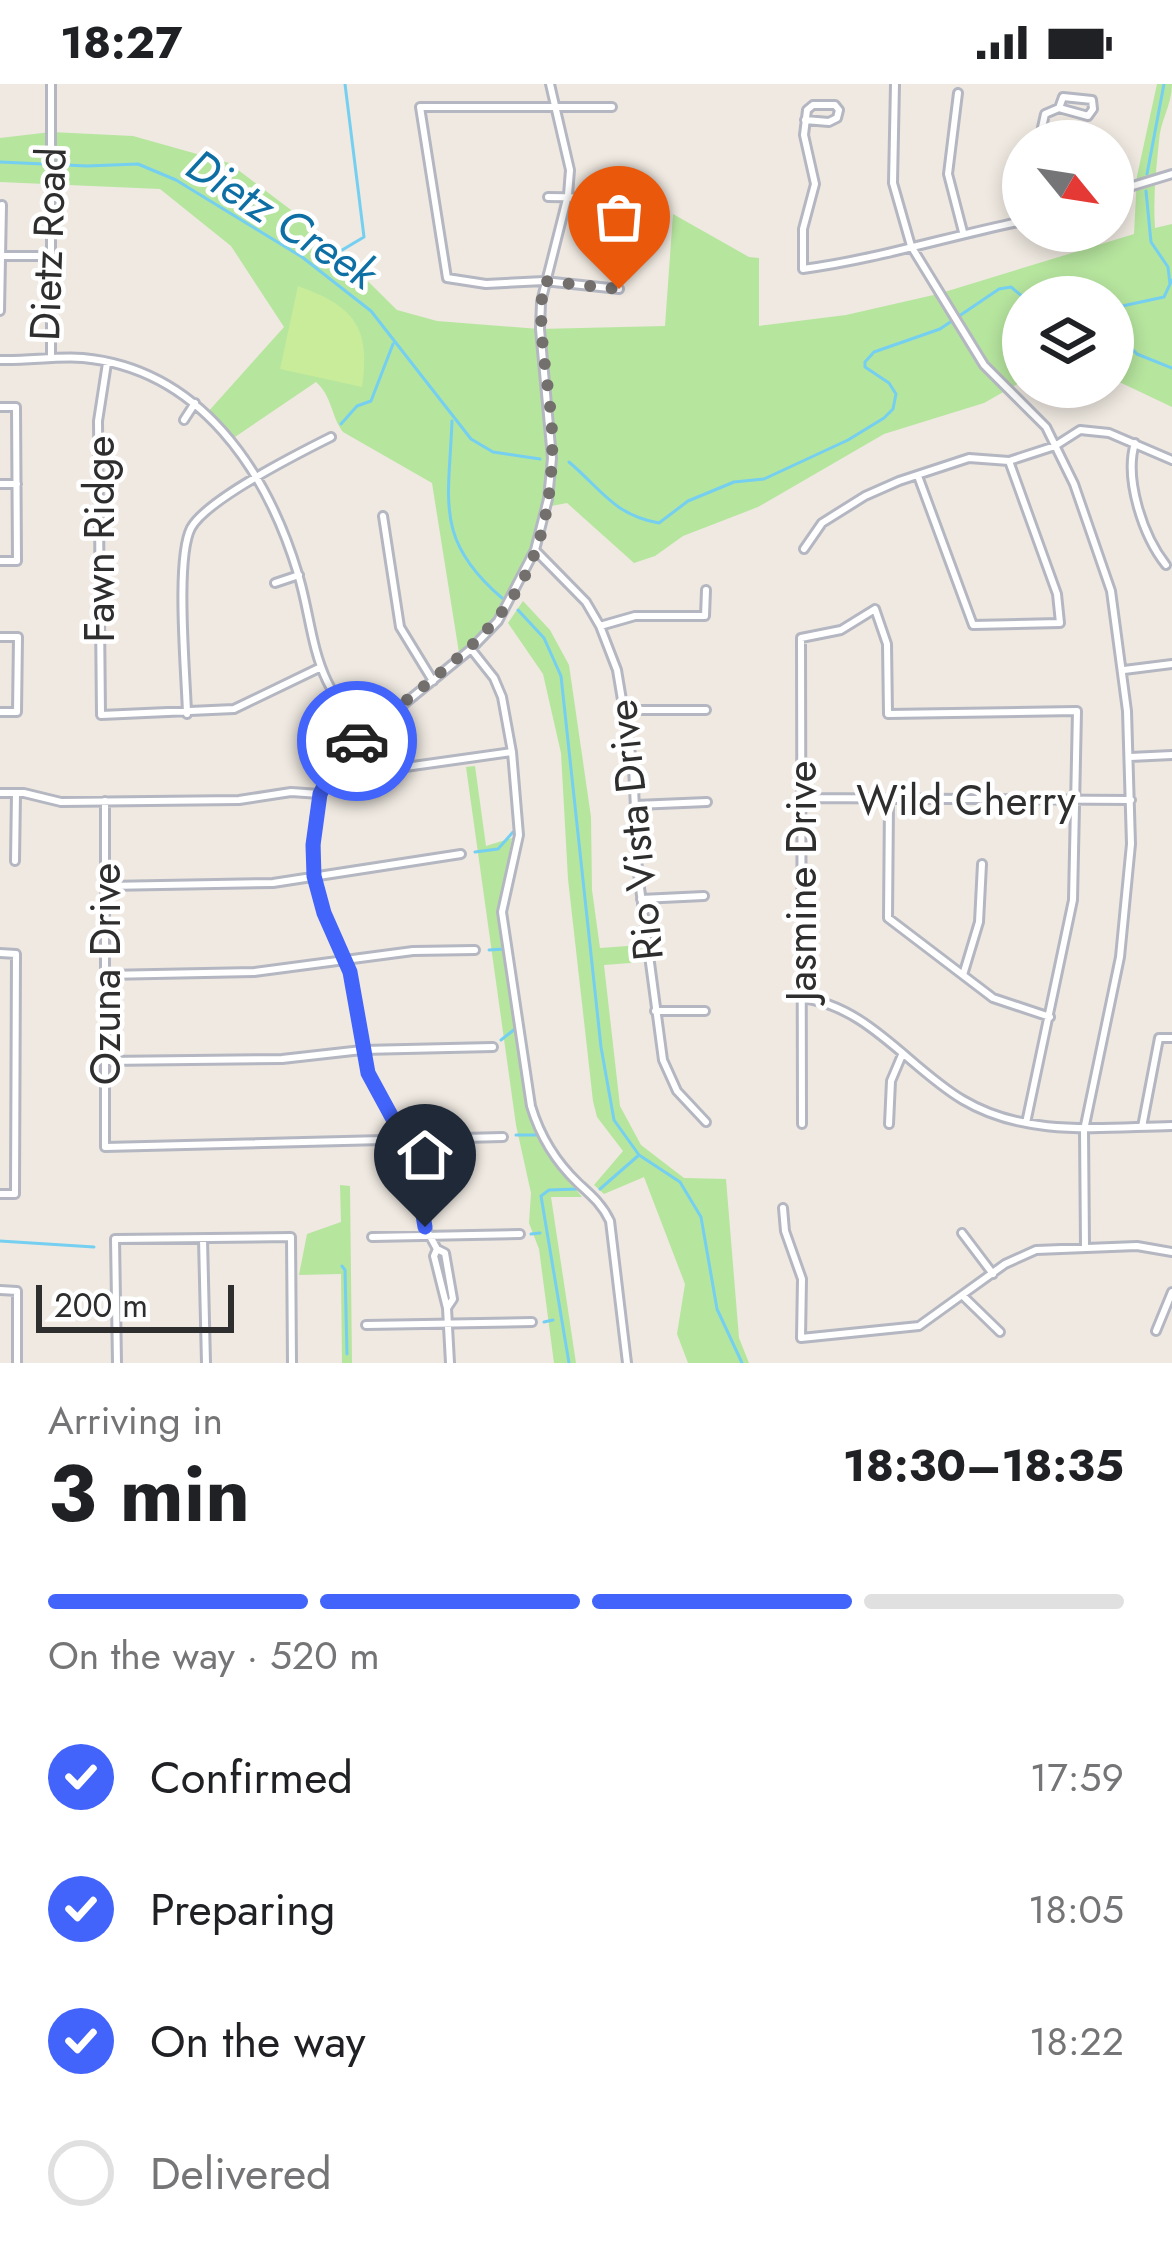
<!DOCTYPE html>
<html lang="en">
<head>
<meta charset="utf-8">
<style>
  body { margin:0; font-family:Jost,sans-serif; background:#f2f2f2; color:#202124; height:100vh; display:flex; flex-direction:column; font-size:45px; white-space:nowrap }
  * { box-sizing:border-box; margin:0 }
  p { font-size:39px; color:#757577 }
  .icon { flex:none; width:66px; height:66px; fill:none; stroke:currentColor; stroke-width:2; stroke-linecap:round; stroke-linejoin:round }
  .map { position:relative; height:1279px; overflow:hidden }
  .side { display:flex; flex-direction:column; background:#fff; flex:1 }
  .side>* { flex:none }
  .needle { width:78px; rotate:120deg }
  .buttons { position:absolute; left:1002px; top:36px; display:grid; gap:24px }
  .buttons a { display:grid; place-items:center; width:132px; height:132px; border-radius:50%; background:#fff; box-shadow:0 6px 18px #0003; font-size:60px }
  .scale { position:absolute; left:36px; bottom:30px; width:198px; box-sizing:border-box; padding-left:12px; border:6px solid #2e2e2e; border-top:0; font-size:33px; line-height:42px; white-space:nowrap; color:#2e2e2e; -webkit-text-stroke:9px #fff; paint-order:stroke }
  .pin { position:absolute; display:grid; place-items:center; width:102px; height:102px; color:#fff; margin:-123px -51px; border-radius:50% 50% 50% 0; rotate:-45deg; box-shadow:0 0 12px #0007 }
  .pin .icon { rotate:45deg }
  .courier { position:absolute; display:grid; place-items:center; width:120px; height:120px; margin:-60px; border:9px solid #4264fb; border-radius:50%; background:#fff; color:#222; box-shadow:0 3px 15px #0007 }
  .head em { font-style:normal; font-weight:700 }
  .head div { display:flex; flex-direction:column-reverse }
  .head { display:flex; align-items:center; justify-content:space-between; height:204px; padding:0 48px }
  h1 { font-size:78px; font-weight:700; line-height:90px }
  .bar { display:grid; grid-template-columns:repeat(4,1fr); gap:18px 12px; align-content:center; height:144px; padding:0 48px }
  .bar i { height:15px; border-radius:9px; background:#e0e0e0 }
  .bar .on { background:#4264fb }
  .bar p { grid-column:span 4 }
  ol { padding:0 48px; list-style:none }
  li { display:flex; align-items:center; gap:36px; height:132px }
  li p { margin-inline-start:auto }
  li .icon { padding:12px; border-radius:50%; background:#4264fb; color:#fff; stroke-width:4 }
  li:last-child { color:#757577 }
  li i { width:66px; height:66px; border:6px solid #e0e0e0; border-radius:50% }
  .status { display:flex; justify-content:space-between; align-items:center; height:84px; padding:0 60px; background:#fff; direction:ltr }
  .status svg { height:33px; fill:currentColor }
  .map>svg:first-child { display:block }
  .green { fill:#b6e59e }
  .pitch { fill:#c9ec9a }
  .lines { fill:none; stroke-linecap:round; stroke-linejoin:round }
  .stream { stroke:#75cff0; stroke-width:3 }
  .minor-casing { stroke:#b4b7c1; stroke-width:12 }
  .minor { stroke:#fff; stroke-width:6 }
  .done { stroke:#726f6d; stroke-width:12; stroke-dasharray:0 21.6 }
  .route { stroke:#4264fb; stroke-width:15 }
  .labels { text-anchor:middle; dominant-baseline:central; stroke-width:9; stroke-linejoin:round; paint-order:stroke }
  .street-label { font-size:42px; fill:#2e2e2e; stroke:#fff }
  .water-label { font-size:45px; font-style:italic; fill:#0d6fa3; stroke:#fff }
</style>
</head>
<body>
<div class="status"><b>18:27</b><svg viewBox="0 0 49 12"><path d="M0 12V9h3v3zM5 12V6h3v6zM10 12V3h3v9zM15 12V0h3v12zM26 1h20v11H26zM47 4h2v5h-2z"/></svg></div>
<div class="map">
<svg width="1172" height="1279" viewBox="0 0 1172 1279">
  <rect width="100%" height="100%" fill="#efe9e1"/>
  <path class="green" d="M1157,0H1172C1172,21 1160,37 1159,57C1156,86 1153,113 1155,144L1172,140V323L1113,295V213H1023V297L984,319L884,350L758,423L683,452L655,472L634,479L567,419L546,423C529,488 507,527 460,575L432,399L343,348C331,332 332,312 316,298L232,355L207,329L284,243L231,162L160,105L0,98V54L51,48L133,52L229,79L311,141L397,226L437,237L539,245L665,242L673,130L749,173L759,174V242L846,231L938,210L1134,150L1137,92Z
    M523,517L550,546L569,581L591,733L592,806L600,864L641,861L643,878L604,881L620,1022L641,1061L684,1094L726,1095L739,1254L749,1279H688L677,1250L685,1200L644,1093L604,1110L594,1101L623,1067L597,1033L593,1017L568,795L561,669L543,590L508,539Z
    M475,682L486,762L512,754L499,826L532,1037L543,1064L582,1113H551L576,1279H554L539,1165L529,1139L531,1109L516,1041L466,683Z
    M340,1101L350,1102L352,1279H342L341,1190L299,1191L307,1150L341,1138Z"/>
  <path class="pitch" d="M298,202C353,222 371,242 362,303L280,285Z"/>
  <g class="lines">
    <path class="stream" d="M0,78L87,82L138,80L176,96L302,173L371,227L471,355L493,368L540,375
      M1147,90L1164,0
      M1146,107L1151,158L1168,183L1170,200
      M317,181L364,153L345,0
      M1113,224L1164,213L1172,196
      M1113,245L1137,270L1172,284
      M452,337C449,417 434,456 502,514
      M341,340L357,322L371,317L393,260
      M569,378C602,406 614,431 659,439L688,417L734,398L764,395L848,356L884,334L893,325L896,310L889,299L865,283V278L874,268L940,245L999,205L1011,203L1023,213
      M518,526L544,554L561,592L601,963L614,1036L639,1071L680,1098L701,1133L717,1225L742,1279
      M475,768L498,765L513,748
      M489,866L504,865
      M501,956L515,945
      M516,1051H538
      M600,1105L639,1071
      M531,1150L540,1149
      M0,1157L94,1163
      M342,1182L345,1186L347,1270
      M544,1238L553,1236
      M569,1279L541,1112L549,1106L577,1105"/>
    <g class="minor-casing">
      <path id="minor" d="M895,0L893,99L911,162L984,281L1046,343L1074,400L1111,507L1127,627L1131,760L1120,873L1084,1046L1085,1163
        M958,9L948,90L963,148
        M612,23H420L447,194L486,200L544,197L619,205
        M805,36L829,38L837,34L839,26L835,21H813L807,26L804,51L815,100L803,145V185C878,175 949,152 1023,137
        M1039,57L1045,30L1059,24L1063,13L1092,16L1093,25L1088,32L1059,24
        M1113,108L1172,90
        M548,113L615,114
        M1,172H51
        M0,227L2,121
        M51,274V0
        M0,276C28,277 56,272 83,274C200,285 267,387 298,490C309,525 311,564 327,597C336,616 352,632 366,649
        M107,279L98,337L101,631L234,625L321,583
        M0,323H16L17,477H0
        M184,336L195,319
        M1135,359C1124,395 1143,452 1166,481
        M918,392L973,541L1060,539L1057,510L1009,377
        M0,400H17
        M383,432L400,543L433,597
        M804,465L822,439L865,412L899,397L969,374L1009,377L1055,362L1080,346L1109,349L1172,376
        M535,466L586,518L600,542L617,586L633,682L638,789L663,976L677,1007L706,1038
        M275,499L299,491
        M600,542L635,532H705L706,506
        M0,553H18L17,628H0
        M471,565L494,594L502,613L512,668L519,751L502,828L531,1022C540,1052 555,1077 578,1099C591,1111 602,1120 610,1137L627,1279
        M1124,586L1172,580
        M624,626H706
        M187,630C186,590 175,475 191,444C207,415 299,369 331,353
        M1130,673L1172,671
        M384,686L512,668
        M0,709H24L61,718L239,716L291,708L320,710
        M801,714L1131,716
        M105,717V1063L503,1053
        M889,718L888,834L993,914L1050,933
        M636,721L707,718
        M15,777L16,709
        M107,802L273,799L461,770
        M641,815L704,812
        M0,869L16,870L15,1110H0
        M105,891L254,888L413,867L475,866
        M963,891L979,838L982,780
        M801,914C867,921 909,984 963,1016C1027,1054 1102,1043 1172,1042
        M655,927H705
        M105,977L282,975L362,966L493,963
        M802,1040L801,554L841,546L875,525L887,560L888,630L1077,627L1073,816L1026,1039
        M889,1040L891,997L902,971
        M1142,1043L1159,954H1172
        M783,1124L785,1147L802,1195L801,1254L919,1242L1005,1180L1036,1166L1137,1162L1172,1168
        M962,1149L993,1190
        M372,1153L520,1150
        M203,1155L206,1279
        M437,1165L434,1172L447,1224
        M0,1206L17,1207V1279
        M963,1212L1000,1248
        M366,1241L532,1238
        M1156,1247L1172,1208
        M117,1279L115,1155L291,1153L292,1279
        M450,1279L447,1224L453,1215L445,1169L437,1165L425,1143L407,1056L368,989L350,888L324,828L314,792L315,736L320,710L337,675L471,565L498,537L535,466L548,415L552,374L540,245L541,218L568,111L570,86L550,0"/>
    </g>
    <use href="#minor" class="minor"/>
  </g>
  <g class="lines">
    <path class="done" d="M357,657C462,566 547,531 552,372C555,313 534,257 544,197L619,205"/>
    <path class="route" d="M357,657L338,675L320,710L313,761L314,792L324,829L350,888L368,989L413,1072L425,1143"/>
  </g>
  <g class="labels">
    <g class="street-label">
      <text transform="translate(48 160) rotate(-88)">Dietz Road</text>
      <text transform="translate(99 455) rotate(-90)">Fawn Ridge</text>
      <text x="966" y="716">Wild Cherry</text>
      <text transform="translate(635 746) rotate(-96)">Rio Vista Drive</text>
      <text transform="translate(801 797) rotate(-90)">Jasmine Drive</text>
      <text transform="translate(105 890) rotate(-90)">Ozuna Drive</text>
    </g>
    <g class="water-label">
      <text transform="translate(282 135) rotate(33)">Dietz Creek</text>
    </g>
  </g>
</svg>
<div class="buttons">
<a><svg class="needle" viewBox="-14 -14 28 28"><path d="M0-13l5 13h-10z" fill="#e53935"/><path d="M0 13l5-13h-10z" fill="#757577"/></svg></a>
<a><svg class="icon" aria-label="layers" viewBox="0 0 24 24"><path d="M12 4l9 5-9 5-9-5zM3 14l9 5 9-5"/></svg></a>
</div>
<div class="scale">200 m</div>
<div class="pin" style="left:619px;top:205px;background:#ea580c"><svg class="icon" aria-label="bag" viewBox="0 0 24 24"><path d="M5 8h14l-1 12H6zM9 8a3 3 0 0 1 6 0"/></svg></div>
<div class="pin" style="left:425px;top:1143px;background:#1f2937"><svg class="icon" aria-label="home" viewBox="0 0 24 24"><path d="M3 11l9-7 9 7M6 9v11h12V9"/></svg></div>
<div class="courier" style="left:357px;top:657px"><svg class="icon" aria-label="car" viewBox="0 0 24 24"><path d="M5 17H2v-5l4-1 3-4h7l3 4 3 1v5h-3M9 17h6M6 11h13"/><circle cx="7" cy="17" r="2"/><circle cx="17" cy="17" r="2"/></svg></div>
</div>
<section class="side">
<div class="head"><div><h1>3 min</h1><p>Arriving in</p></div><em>18:30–18:35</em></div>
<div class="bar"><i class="on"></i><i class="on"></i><i class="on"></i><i></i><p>On the way · 520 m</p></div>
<ol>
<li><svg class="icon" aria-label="check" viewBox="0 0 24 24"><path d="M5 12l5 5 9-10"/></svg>Confirmed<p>17:59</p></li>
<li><svg class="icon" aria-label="check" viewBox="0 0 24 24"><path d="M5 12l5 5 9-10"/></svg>Preparing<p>18:05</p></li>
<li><svg class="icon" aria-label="check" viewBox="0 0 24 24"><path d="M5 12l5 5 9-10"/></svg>On the way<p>18:22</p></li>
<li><i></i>Delivered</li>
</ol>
</section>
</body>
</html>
